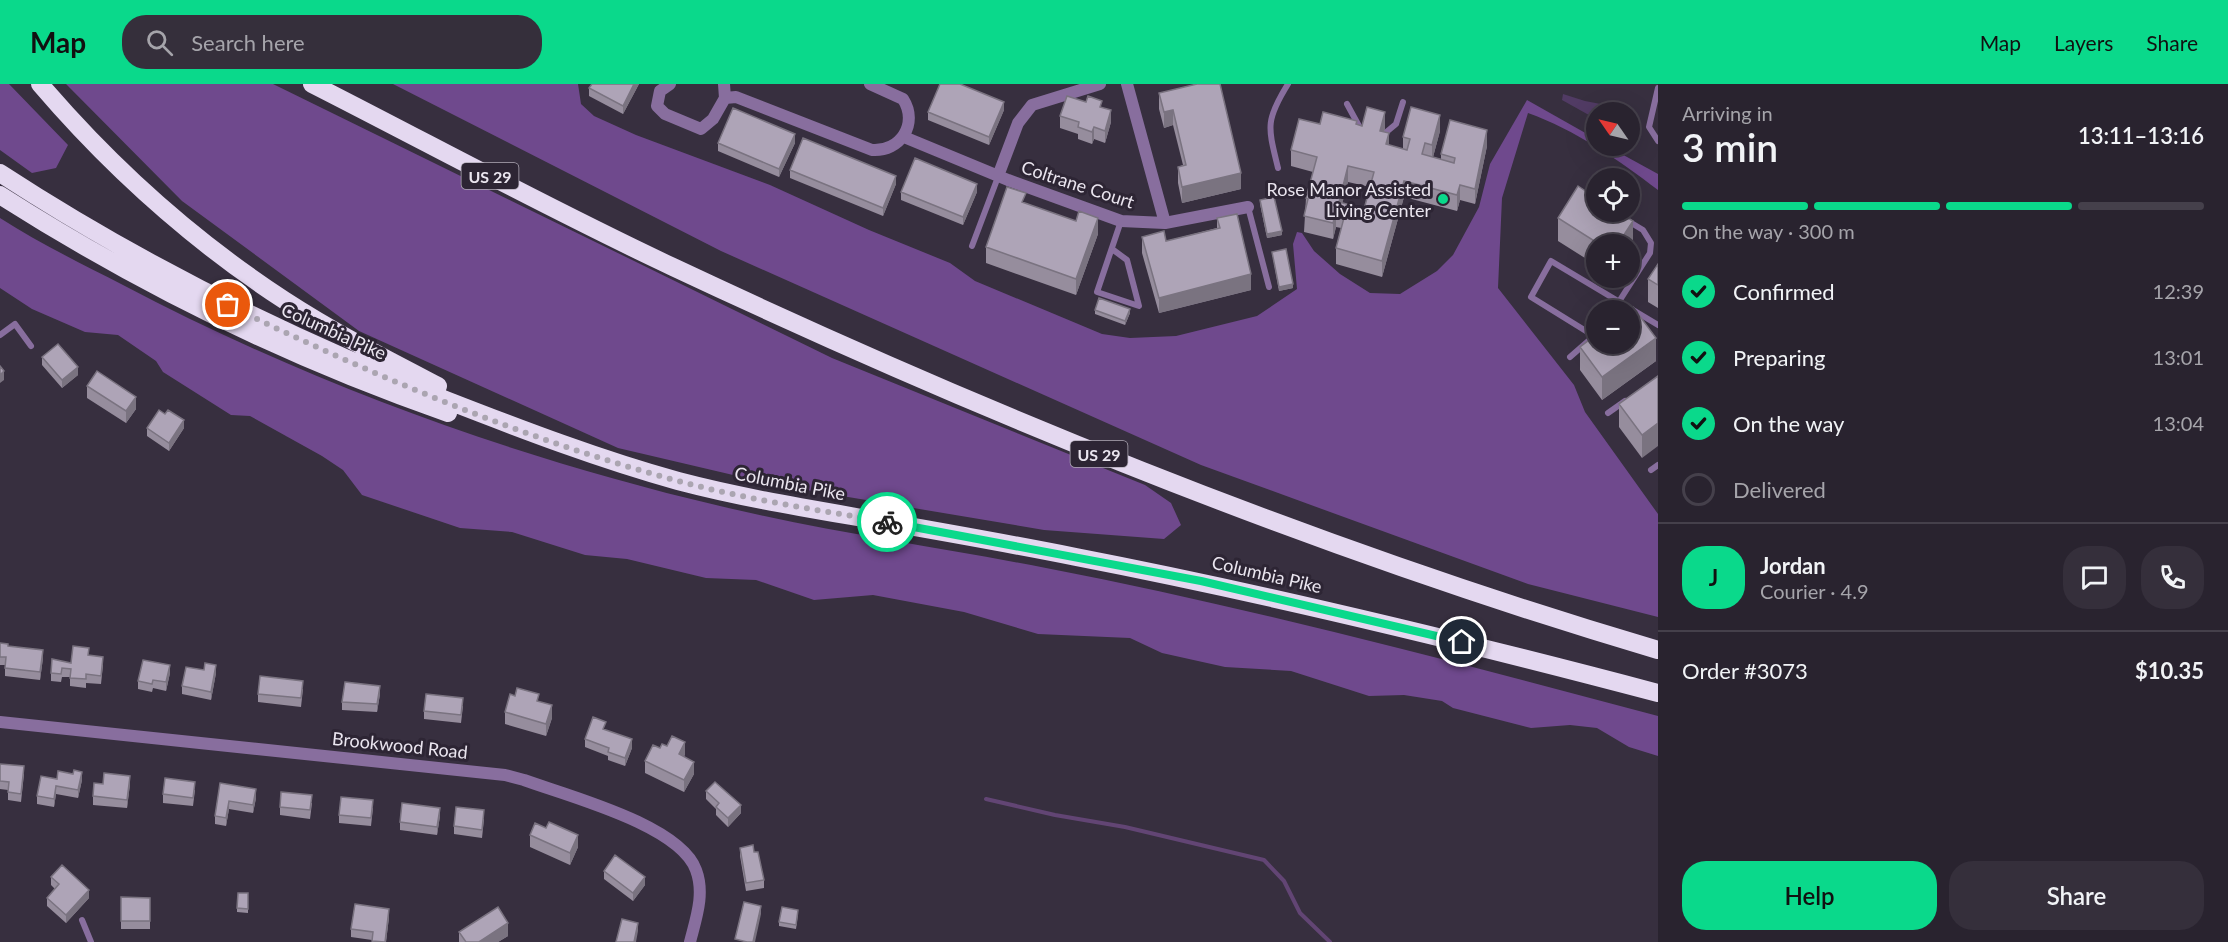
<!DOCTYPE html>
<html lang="en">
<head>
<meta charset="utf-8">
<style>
  body { margin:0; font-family:Lato,sans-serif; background:#352f3b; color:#f1f3f6; height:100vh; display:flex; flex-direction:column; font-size:22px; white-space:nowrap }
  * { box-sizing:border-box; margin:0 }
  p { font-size:20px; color:#a5a4aa }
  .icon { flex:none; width:33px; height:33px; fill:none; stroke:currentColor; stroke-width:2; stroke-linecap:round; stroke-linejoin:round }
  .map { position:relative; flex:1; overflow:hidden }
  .sheet { display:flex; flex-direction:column; background:#29232f; width:570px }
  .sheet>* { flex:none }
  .needle { width:39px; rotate:304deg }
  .fabs { position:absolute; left:1586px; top:18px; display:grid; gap:12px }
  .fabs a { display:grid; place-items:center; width:54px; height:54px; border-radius:50%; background:#29232f; box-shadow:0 6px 24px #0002,0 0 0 2px #45404b; font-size:30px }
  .pin { position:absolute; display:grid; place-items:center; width:51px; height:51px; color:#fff; margin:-26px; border:3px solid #fff; border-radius:50%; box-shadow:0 2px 6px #0007 }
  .courier { position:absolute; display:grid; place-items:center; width:60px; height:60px; margin:-30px; border:4px solid #0ad98b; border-radius:50%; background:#fff; color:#222; box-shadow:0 2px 8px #0007 }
  .overview em { font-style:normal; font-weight:600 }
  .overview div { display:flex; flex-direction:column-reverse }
  .overview { display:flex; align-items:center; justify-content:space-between; height:102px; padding:0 24px }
  h1 { font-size:39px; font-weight:600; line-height:45px }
  .bar { display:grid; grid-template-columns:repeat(4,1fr); gap:9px 6px; align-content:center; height:72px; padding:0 24px }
  .bar i { height:8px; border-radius:4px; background:#45404b }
  .bar .active { background:#0ad98b }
  .bar p { grid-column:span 4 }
  .line { display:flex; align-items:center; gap:15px; padding:0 24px; border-top:2px solid #45404b }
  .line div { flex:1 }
  .round { display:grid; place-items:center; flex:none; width:63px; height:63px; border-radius:24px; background:#352f3b }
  ol { padding:0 24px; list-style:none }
  li { display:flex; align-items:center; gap:18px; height:66px }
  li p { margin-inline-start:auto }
  li .icon { padding:6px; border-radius:50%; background:#0ad98b; color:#111; stroke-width:4 }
  li:last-child { color:#a5a4aa }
  li i { width:33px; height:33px; border:3px solid #45404b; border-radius:50% }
  .action { display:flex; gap:12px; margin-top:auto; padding:12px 24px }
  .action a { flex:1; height:69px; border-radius:24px; background:#0ad98b; color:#111; font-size:24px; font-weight:600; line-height:69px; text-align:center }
  .action a+a { background:#352f3b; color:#f1f3f6 }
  header { display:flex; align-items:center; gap:36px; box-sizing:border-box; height:84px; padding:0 30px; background:#0ad98b; color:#111 }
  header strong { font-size:28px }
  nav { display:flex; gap:33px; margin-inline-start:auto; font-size:21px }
  .search { width:420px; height:54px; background:#352f3b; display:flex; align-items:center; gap:15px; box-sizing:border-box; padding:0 21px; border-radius:24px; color:#a5a4aa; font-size:22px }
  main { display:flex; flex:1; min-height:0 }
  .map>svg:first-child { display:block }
  .green { fill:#513b64 }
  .forest { fill:#6f498d }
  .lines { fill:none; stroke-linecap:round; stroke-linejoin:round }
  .stream { stroke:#624574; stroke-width:4 }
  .lane { stroke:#886e9e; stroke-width:6 }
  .street { stroke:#886e9e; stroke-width:12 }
  .highway { stroke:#e4d8f0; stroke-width:18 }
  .wall { fill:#968d9d; fill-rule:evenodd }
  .shaded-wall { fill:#7a7380 }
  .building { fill:#aea4b7; stroke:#7a7380; stroke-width:1.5; fill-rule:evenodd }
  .done { stroke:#aba5b1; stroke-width:6; stroke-dasharray:0 10.8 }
  .route { stroke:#0ad98b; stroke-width:8 }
  .poi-dot { fill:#0ad98b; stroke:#2d2534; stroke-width:2 }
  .labels { text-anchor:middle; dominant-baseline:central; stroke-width:6; stroke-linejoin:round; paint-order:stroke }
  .shield { fill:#2d2534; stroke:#b1abb7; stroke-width:1.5 }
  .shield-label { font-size:16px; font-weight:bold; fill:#eae5ef }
  .street-label { font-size:18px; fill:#eae5ef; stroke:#2d2534 }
  .poi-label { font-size:18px; fill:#eae5ef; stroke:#2d2534; text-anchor:end }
</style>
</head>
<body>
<header>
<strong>Map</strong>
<div class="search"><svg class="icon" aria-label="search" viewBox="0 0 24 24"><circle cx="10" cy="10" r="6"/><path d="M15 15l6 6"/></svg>Search here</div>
<nav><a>Map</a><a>Layers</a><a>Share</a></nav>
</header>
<main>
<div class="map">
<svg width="1658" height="858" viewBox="0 0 1658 858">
  <rect width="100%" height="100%" fill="#372f3f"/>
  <path class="green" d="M1563,10L1585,17L1632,26L1636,42L1629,49V28H1596V35L1562,16Z"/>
  <path class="forest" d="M0,0H9L68,61L56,84L32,89L0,66Z
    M66,0H273L832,274L1145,401L1171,419L1181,441L1164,455L1044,446L771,400L618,364L359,247L182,117Z
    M393,0H578L581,20L594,32L636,51L770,101L869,146L950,179L975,197L1102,250L1130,254L1176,252L1257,232L1297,205L1293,160L1297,148L1302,149L1314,167L1340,190L1370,209L1400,210L1437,187L1453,171L1479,123L1490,80L1527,16L1596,55V62H1607L1658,90V106C1619,76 1575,46 1528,29L1502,114L1498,204L1574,301L1585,328L1658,430V533L1528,500L1201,381L721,167Z
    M0,134C39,159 82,180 123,201C311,300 513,373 720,422C828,448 938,463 1046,484C1252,524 1455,578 1658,632V672L1629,663L1597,644L1570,641L1531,644L1453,624L1442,617L1404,611L1369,612L1291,587L1225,583L1162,569L1130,554L1038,550L964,528L873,511L814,516L756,496L706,494L627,475L585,471L512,448L460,444L362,411L343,386L322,372L250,332L231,331L163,288L156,277L118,251L85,248L32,225L0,204Z"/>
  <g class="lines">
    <path class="stream" d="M986,715L1055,731L1125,743L1264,776L1284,797L1300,829L1330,858"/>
    <path class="lane" d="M1658,4L1649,43L1658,57
      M1347,20L1359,42
      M1384,50L1396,40L1403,18
      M1278,84C1268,43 1265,37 1288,0
      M1248,123L1269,203
      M972,162L998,93
      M1112,165L1127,176L1139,222L1097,208L1121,137
      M1620,216L1650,169L1651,159L1643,146L1628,137
      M0,251L15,240L31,262
      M1570,273L1594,252L1531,213L1551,177L1658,241
      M1608,329L1625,317
      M1651,386L1658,381
      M82,836L91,858"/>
    <path class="street" d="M670,0L660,7L657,22L665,30L701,45L713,35L725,14L736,13L872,66C900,68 919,40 903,15L870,0
      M724,0L725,14
      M1127,0L1165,139
      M904,53L1008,96L1121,137L1165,139L1248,123
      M998,92L1018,39L1032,21L1100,0
      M0,638L505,691L524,696C568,712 680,741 696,786C705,810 696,834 690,858"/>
    <path class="highway" d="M40,0C111,83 192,156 284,216C333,248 386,275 438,302
      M312,0C432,61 551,126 673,183C992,333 1319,466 1658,566
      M0,89C141,181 289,254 446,316C523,346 599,375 678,397C735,412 793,422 851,432C926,445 1001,458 1076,473C1272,511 1465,558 1658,609
      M0,111C141,201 290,274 448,329"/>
  </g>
  <path class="wall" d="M639,0L623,30L589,12V4Z
    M1159,9L1241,105L1182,119L1178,99V83L1183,81L1173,41L1164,44L1159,25Z
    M1102,23L1111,38L1105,59L1094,55L1092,60L1078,55V50L1060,44V32Z
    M1004,26L989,61L928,36V28Z
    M1357,40L1362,42L1385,44L1384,48L1389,61L1403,65V53L1440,47L1433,73L1441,75V70L1487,62L1475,120L1460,116L1457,127L1404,113L1382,193L1336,180V164L1341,144L1336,143L1333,155L1304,148L1306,114L1313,88L1291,82V66ZM1348,98L1370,103L1363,129L1354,126L1342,119Z
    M718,59H795L779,93L718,67Z
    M790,86L896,100L883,132L790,94Z
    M901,108H977L963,141L901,116Z
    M1260,116L1282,151L1267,154L1260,120Z
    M1026,119L1098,150L1076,211L986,179V163Z
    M1217,134L1251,206L1159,229L1142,169V153L1166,157L1217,144Z
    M1558,134L1633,160H1596V181L1558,157Z
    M1272,168L1293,204L1279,207Z
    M1658,180V224L1648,218V195Z
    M1095,226L1130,229L1125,241L1095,230Z
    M1580,263L1656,277L1602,316L1580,286Z
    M42,273L78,291L62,304L42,281Z
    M1658,292L1642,374L1619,343V320Z
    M87,302L136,325L126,339L87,314Z
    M147,344H184L169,367L147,352Z
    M0,559L8,562L43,574L40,596L5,592V581H0Z
    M89,571L103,581L101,600L86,599V604L70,602V593H62L61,598L51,597V589Z
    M170,589L166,607L153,604L152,608L138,605V597Z
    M216,589L211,616L182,610V602Z
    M303,605L301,623L258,618V610Z
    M380,610L377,628L342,626V618Z
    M539,618L552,634L546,652L505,640V628Z
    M463,622L461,639L424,635V627Z
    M606,646L632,664L625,682L608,676V672L585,663V655Z
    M685,670L684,673L694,690L684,708L645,689V677Z
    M0,680L24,690L21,718L8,716V706L0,705Z
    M57,695L82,696L78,714L56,710L54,723L37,720V712Z
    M220,699L256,714L253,729L229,725L226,742L215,740V732Z
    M103,700H130L127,724L93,721V712Z
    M195,706L193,722L163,719V710Z
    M706,707L741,729L728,743L716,731V725L706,715Z
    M312,719L310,735L280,731V723Z
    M373,724L371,742L339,739V731Z
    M440,732L437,751L400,746V738Z
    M484,735L482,754L454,750V742Z
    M530,751L578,763L570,781L530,763Z
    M740,764L754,768L764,796V804L746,807L740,772Z
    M604,787L645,801L633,817L604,795Z
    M51,793L89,814L66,839L47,822V814L55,805L51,801Z
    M248,809V829L237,828V824Z
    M121,813L150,814V845H121Z
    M798,830L796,845L779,842V838Z
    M389,833L386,858H372V856L351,853V845Z
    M459,848L508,852L498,858H459Z"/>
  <path class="shaded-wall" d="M634,0H639L623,30V22Z
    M1004,18V26L989,61V53Z
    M1111,26V38L1105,59V47Z
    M1173,26V41L1164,44V28Z
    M1385,28V44L1380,63V47Z
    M1440,31V47L1432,77V61Z
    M1094,43V55L1092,60V48Z
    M1487,46V62L1475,120V105Z
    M1389,49V65L1386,60Z
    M795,50V59L779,93V85Z
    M1348,82V98L1340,128L1339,118Z
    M1241,89V105L1182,119V103Z
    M896,92V100L883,132V124Z
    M1404,97V113L1382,193V177Z
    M977,100V108L963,141V133Z
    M1460,101V116L1457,127V111Z
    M1336,127V143L1333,155V139Z
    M1098,134V150L1076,211V195Z
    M1633,137V160L1629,166V160H1618Z
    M1282,147V151L1267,154V150Z
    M1251,190V206L1159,229V214Z
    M1293,200V204L1279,207V203Z
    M1130,225V229L1125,241V237Z
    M1656,254V277L1602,316V293Z
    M78,283V291L62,304V296Z
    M4,287V296L0,299V291Z
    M136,313V325L126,339V327Z
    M184,336V344L169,367V359Z
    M1658,339V362L1642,374V351Z
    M43,566V574L40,596V588Z
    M170,581V589L166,607V598Z
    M216,581V589L211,616V608Z
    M380,602V610L377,628V620Z
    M552,621V634L546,652V640Z
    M632,655V664L625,682V674Z
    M685,658V670L679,683V670Z
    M694,678V690L684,708V696Z
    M82,688V696L78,714V706Z
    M130,692V700L127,724V716Z
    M56,702V710L54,723V715Z
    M256,705V714L253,729V721Z
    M229,717V725L226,742V734Z
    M741,721V729L728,743V734Z
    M440,724V732L437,751V743Z
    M578,751V763L570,781V769Z
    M645,793V801L633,817V809Z
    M89,806V814L66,839V831Z
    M761,822V830L755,858H753Z
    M389,825V833L386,858H385Z
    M508,839V852L498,858H479Z
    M638,839V847L636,858H634Z"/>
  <path class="building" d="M592,0H634L623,22L589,4Z
    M940,0H960L1004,18L989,53L928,28Z
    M1197,0H1220L1241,89L1182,103L1178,83L1186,81L1173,26L1164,28L1159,9Z
    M1067,12L1086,18L1088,12L1102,17L1100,23L1111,26L1105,47L1094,43L1092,48L1078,43L1079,38L1060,32Z
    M1367,23L1385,28L1380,47L1389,49L1386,60L1407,66L1410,55L1403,53L1411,23L1440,31L1432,61L1425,59L1422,70L1454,79L1455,74L1441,70L1450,36L1487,46L1475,105L1460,101L1457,111L1404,97L1382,177L1336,164L1345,130L1336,127L1333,139L1304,132L1308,115L1306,114L1317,73L1291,66L1299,35L1320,40L1323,28L1357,37L1356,40L1362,42ZM1348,82L1374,88L1363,129L1353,126L1354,122L1339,118Z
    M733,24L795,50L779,85L718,59Z
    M803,54L896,92L883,124L790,86Z
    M915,74L977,100L963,133L901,108Z
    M1578,102L1596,114V128H1618L1633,137L1618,160H1599L1558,134Z
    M1007,103L1026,109L1022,118L1076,137L1079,127L1098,134L1076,195L986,163Z
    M1274,113L1282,147L1267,150L1260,116Z
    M1237,130L1251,190L1159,214L1142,153L1164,147L1166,157L1220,144L1217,134Z
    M1286,165L1293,200L1279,203L1272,168Z
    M1658,180V201L1648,195Z
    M1099,214L1130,225L1125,237L1095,226Z
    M1633,223L1656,254L1602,293L1580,263L1596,251V260H1629V226Z
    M58,260L78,283L62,296L42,273Z
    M0,282L4,287L0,291Z
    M97,287L136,313L126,327L87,302Z
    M1658,292V339L1642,351L1619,320Z
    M159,326L165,330L168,326L184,336L169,359L147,344Z
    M0,559L8,560V562L43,566L40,588L5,584L6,573H0Z
    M73,562L89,564L88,571L103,573L101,592L86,590V595L70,594L71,585L62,584L61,590L51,589L52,575L71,579Z
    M143,576L170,581L166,598L153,596L152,600L138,597Z
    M205,579L216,581L211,608L182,602L186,583L204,586Z
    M260,592L303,597L301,614L258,610Z
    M345,598L380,602L377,620L342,618Z
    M517,604L539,610L537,617L552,621L546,640L505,628L510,610L515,612Z
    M426,610L463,614L461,631L424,627Z
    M593,633L606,638L603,645L632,655L625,674L608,668L609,664L585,655Z
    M672,652L685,658L679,670L694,678L684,696L645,677L653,661L660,664L662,660L667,662Z
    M0,680L24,682L21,710L8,708L9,698L0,697Z
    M74,686L82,688L78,706L56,702L54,715L37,712L41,692L57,695L58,687L73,690Z
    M104,689L130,692L127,716L93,712L94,699L103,700Z
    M165,694L195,698L193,714L163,710Z
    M715,698L741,721L728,734L716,723L719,719L706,707Z
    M220,699L256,705L253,721L229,717L226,734L215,732Z
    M281,708L312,711L310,726L280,723Z
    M341,713L373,716L371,734L339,731Z
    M402,719L440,724L437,743L400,738Z
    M456,723L484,726L482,746L454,742Z
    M549,738L578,751L570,769L530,751L535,739L546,744Z
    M753,761L754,768H758L764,796L746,799L740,764Z
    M615,771L645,793L633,809L604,787Z
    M62,781L89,806L66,831L47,814L59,800L51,793Z
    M238,809H248V825L237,824Z
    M121,813L150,814V837H121Z
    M744,818L761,822L753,858H747L735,855Z
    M355,820L389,825L385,858L372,857L373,848L351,845Z
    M498,823L508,839L479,858H466L459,848Z
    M782,823L798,826L796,841L779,838Z
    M622,835L638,839L634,858H616Z"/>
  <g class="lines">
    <path class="done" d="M228,221C371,291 528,357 682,398C749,416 819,426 887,438"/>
    <path class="route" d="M887,438L1201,497L1462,558"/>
  </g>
  <circle class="poi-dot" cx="1443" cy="115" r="6"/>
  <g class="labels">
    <g class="shield">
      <rect x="461.5" y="79" width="57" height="26" rx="4.5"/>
      <rect x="1070.5" y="357" width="57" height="26" rx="4.5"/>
    </g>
    <g class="shield-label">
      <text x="490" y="92">US 29</text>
      <text x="1099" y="370">US 29</text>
    </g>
    <g class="street-label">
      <text transform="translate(1078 100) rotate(18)">Coltrane Court</text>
      <text transform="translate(334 247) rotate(24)">Columbia Pike</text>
      <text transform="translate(790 399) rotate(11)">Columbia Pike</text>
      <text transform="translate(1267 490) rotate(13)">Columbia Pike</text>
      <text transform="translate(400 661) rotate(6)">Brookwood Road</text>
    </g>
    <g class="poi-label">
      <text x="1431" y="105">Rose Manor Assisted<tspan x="1431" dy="21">Living Center</tspan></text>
    </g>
  </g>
</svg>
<div class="fabs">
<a><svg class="needle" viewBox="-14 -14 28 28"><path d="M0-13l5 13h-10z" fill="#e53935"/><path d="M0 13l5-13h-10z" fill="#a5a4aa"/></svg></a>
<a><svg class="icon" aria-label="locate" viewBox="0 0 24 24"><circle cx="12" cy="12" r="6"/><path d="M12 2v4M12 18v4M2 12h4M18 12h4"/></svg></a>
<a>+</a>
<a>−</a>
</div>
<div class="pin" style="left:228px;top:221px;background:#ea580c"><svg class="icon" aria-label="bag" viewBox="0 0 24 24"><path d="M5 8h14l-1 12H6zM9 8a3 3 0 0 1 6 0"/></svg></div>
<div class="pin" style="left:1462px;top:558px;background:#1f2937"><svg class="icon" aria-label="home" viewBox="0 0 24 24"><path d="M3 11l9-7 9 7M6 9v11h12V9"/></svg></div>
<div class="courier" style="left:887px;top:438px"><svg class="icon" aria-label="bike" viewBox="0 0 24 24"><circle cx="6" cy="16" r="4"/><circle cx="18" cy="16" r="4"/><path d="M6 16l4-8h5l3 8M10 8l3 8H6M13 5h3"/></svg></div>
</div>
<section class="sheet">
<div class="overview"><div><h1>3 min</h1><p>Arriving in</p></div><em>13:11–13:16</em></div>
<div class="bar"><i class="active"></i><i class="active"></i><i class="active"></i><i></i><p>On the way · 300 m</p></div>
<ol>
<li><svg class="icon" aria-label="check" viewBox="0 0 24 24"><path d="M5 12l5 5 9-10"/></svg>Confirmed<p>12:39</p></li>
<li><svg class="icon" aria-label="check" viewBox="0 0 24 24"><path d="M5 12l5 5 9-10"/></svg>Preparing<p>13:01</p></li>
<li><svg class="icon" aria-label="check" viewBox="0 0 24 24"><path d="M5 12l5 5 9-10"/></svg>On the way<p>13:04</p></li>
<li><i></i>Delivered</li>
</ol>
<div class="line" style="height:108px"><b class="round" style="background:#0ad98b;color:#111">J</b><div><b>Jordan</b><p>Courier · 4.9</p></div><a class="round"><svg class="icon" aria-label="chat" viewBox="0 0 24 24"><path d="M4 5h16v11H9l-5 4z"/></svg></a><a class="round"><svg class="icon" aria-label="phone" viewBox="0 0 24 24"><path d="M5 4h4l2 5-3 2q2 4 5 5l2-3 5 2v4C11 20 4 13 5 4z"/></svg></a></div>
<div class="line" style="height:78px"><div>Order #3073</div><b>$10.35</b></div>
<div class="action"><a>Help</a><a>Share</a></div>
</section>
</main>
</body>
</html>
